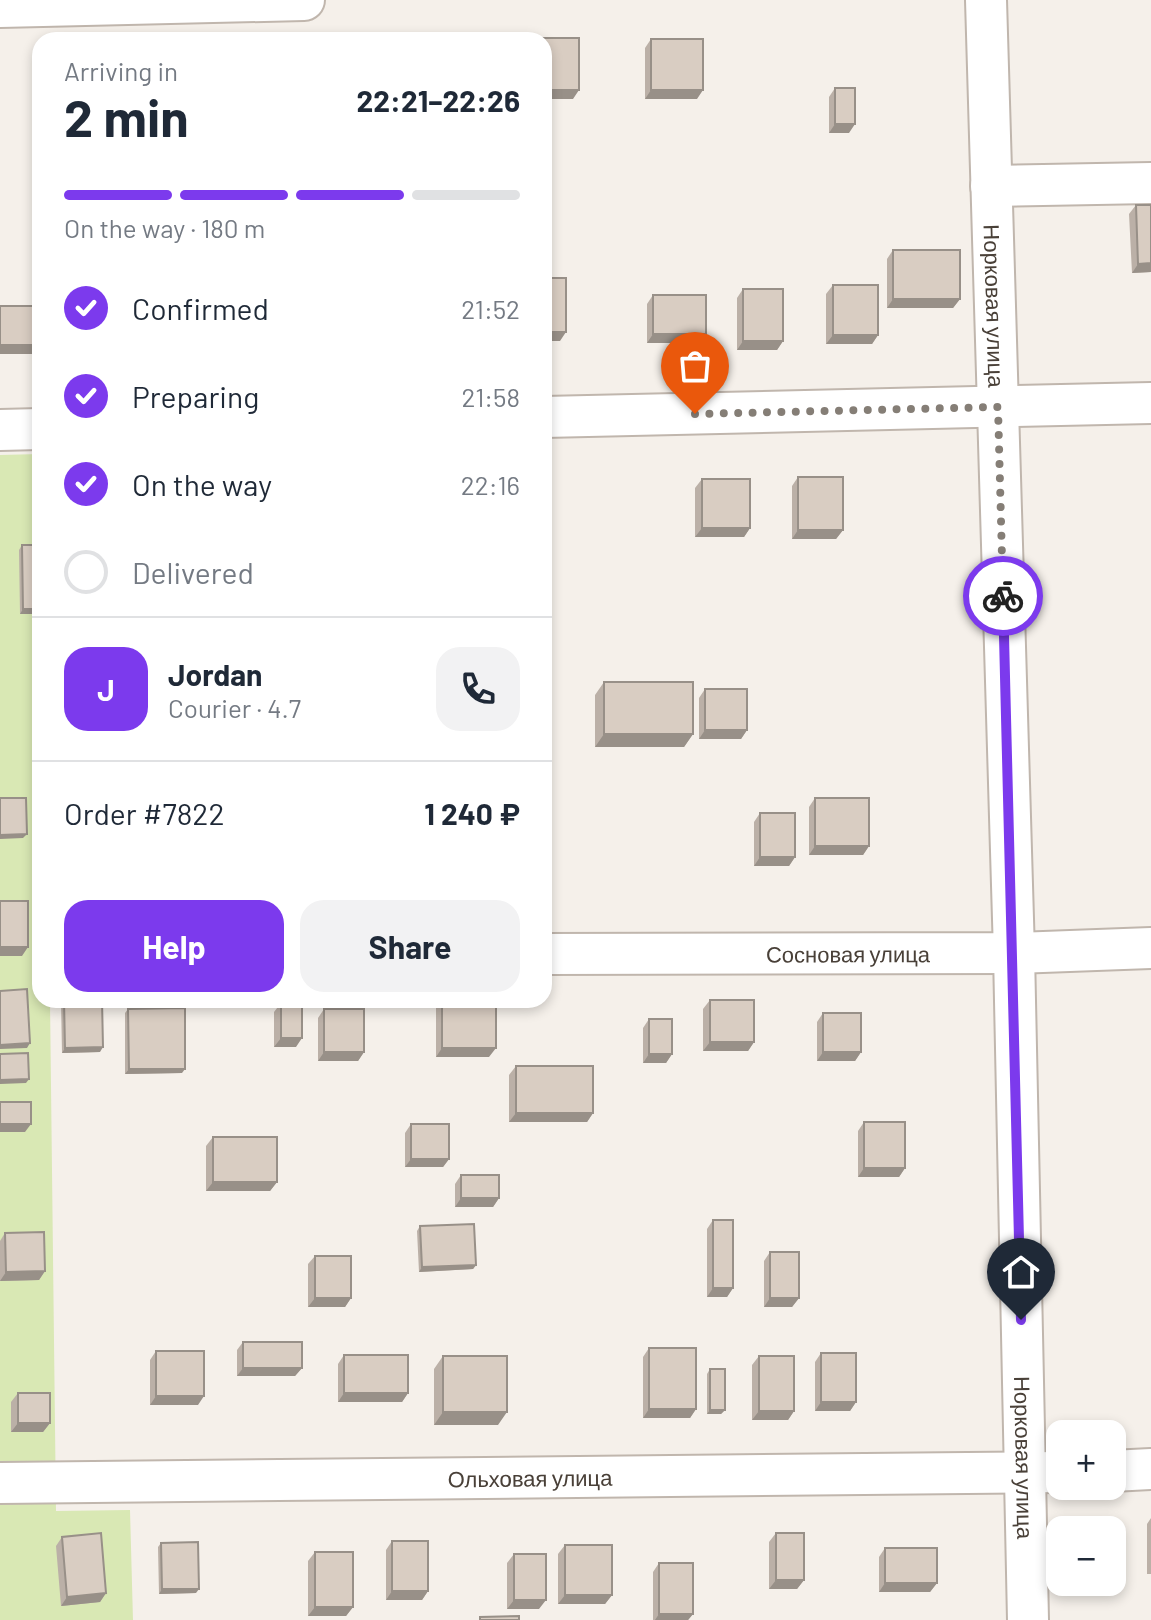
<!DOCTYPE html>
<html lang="en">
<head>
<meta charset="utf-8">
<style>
  body { margin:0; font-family:Barlow,sans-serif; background:#f2f2f3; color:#1f2937; height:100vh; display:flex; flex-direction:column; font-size:30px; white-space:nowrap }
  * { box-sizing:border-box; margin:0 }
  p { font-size:26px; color:#747a83 }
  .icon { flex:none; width:44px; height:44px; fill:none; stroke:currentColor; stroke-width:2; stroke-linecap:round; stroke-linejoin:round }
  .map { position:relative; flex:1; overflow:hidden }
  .drawer { position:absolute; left:32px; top:32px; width:520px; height:976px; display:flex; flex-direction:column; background:#fff; border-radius:24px; box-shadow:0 4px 12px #0003 }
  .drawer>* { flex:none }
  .buttons { position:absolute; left:1046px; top:1420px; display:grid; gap:16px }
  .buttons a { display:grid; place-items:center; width:80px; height:80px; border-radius:16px; background:#fff; box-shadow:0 4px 12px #0003; font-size:40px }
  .pin { position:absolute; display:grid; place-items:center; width:68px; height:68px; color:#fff; margin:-82px -34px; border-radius:50% 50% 50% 0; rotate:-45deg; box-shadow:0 0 8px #0007 }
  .pin .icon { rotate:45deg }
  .courier { position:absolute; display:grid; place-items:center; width:80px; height:80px; margin:-40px; border:6px solid #7c3aed; border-radius:50%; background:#fff; color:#222; box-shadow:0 2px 10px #0007 }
  .overview em { font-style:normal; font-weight:700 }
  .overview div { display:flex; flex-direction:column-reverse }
  .overview { display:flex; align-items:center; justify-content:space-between; height:136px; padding:0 32px }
  h1 { font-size:52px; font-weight:700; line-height:60px }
  .bar { display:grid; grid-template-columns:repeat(4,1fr); gap:12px 8px; align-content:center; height:96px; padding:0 32px }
  .bar i { height:10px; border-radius:6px; background:#e0e1e3 }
  .bar .current { background:#7c3aed }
  .bar p { grid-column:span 4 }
  .line { display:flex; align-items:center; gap:20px; padding:0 32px; border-top:2px solid #e0e1e3 }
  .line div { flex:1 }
  .round { display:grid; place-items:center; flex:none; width:84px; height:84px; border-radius:24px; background:#f2f2f3 }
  ol { padding:0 32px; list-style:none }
  li { display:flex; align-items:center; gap:24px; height:88px }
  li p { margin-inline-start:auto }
  li .icon { padding:8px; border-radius:50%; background:#7c3aed; color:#fff; stroke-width:4 }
  li:last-child { color:#747a83 }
  li i { width:44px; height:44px; border:4px solid #e0e1e3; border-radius:50% }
  .cta { display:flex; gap:16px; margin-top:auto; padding:16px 32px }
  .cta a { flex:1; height:92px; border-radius:24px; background:#7c3aed; color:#fff; font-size:32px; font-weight:700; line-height:92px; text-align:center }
  .cta a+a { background:#f2f2f3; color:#1f2937 }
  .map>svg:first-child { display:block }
  .green { fill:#d9e8b4 }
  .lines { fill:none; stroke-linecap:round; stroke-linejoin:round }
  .minor-casing { stroke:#c0b6ad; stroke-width:44 }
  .minor { stroke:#fff; stroke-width:40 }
  .wall { fill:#bbb0a7 }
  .shaded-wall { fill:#989088 }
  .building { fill:#d9cdc2; stroke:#989088; stroke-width:2 }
  .done { stroke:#857e76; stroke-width:8; stroke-dasharray:0 14.4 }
  .route { stroke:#7c3aed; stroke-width:10 }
  .labels { text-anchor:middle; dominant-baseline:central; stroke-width:6; stroke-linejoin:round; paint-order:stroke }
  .street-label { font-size:22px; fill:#494038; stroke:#fff }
</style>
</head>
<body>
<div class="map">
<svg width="1151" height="1620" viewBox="0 0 1151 1620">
  <rect width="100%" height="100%" fill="#f5f0ea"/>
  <path class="green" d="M40,454V1000H50L56,1511L130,1510L133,1620H0V455Z"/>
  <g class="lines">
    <g class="minor-casing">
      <g id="minor">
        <path id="s1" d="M986,0L1014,953L1028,1620"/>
        <path d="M0,7L304,0"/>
        <path d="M991,186L1151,183"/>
        <path d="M544,417L1151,403"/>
        <path d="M0,430L40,429"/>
        <path id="s2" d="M544,954L1014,953L1151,948"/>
        <path d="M1112,1471L1151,1469"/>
        <path id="s3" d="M0,1483L1060,1472"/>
      </g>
    </g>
    <use href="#minor" class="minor"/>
  </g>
  <path class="wall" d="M651,39L697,99H645V48Z
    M835,88L849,133H829V97Z
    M1136,205L1151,272L1132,273L1129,214Z
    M893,250L960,299L953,308H887V259Z
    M833,285L878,335L872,344H826V294Z
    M743,289L783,341L777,350H737V298Z
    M653,295L706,334L700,343H647V304Z
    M798,477L843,530L836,539H792V486Z
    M702,479L750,528L744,537H695V488Z
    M22,545L40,614H20L19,550Z
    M604,682L693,734L684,747H595V695Z
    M705,689L747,730L741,739H699V698Z
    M815,798L869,846L863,855H809V807Z
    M760,813L795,857L789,866H754V822Z
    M61,1000H102L100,1052L62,1053Z
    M442,1000L489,1057H436V1008Z
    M710,1000L754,1042L748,1051H703V1009Z
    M281,1003L296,1047H274V1012Z
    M128,1009L182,1073L125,1074V1013Z
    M324,1009L364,1052L358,1061H318V1018Z
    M823,1013L861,1052L855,1061H817V1022Z
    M649,1019L672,1054L666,1063H643V1028Z
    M516,1066L593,1113L587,1122H509V1075Z
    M864,1122L905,1168L899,1177H858V1131Z
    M411,1124L449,1159L443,1167H405V1133Z
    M213,1137L277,1182L270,1191H206V1146Z
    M461,1175L499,1198L493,1207H455V1184Z
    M713,1220L733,1288L727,1297H707V1229Z
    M420,1226L476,1265L473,1269L419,1272L417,1231Z
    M5,1233L45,1271L39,1280L0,1281V1241Z
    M770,1252L799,1298L792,1307H764V1261Z
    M315,1256L351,1298L345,1307H308V1264Z
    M243,1342L302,1368L295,1376H237V1350Z
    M649,1348L696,1409L690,1418H643V1357Z
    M156,1351L198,1405H150V1360Z
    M821,1353L856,1402L850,1411H815V1362Z
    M344,1355L408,1393L402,1402H338V1364Z
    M443,1356L498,1425H434V1369Z
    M759,1356L794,1411L788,1420H752V1365Z
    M710,1369L725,1410L721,1414H707V1374Z
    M18,1393L50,1423L43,1432H11V1402Z
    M1151,1518V1574H1147V1524Z
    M776,1533L804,1580L797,1589H769V1542Z
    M62,1537L106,1593L100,1602L61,1606L56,1546Z
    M392,1541L428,1591L422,1600H386V1550Z
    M161,1543L196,1593L159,1594L158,1547Z
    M565,1545L612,1595L605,1604H558V1554Z
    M885,1548L937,1583L930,1592H879V1557Z
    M315,1552L353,1607L346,1616H308V1561Z
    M514,1554L539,1609H507V1563Z
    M659,1563L693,1614L688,1620H653V1572Z"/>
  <path class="shaded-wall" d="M544,90H579L573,99H544Z
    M651,90H703L697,99H645Z
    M835,124H855L849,133H829Z
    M1151,263V272L1132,273L1138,264Z
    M893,299H960L953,308H887Z
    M544,332H566L560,341H544Z
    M653,334H706L700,343H647Z
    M833,335H878L872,344H826Z
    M743,341H783L777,350H737Z
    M0,345H40V347L35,354H0Z
    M702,528H750L744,537H695Z
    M798,530H843L836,539H792Z
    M23,609H40V614H20Z
    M705,730H747L741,739H699Z
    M604,734H693L684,747H595Z
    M27,834L23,838L0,839V835Z
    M815,846H869L863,855H809Z
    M760,857H795L789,866H754Z
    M544,884H550L544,892Z
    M0,947H28L22,956H0Z
    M281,1038H302L296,1047H274Z
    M710,1042H754L748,1051H703Z
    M30,1043L27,1048L0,1049V1045Z
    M103,1047L100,1052L62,1053L65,1048Z
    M442,1048H496L489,1057H436Z
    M324,1052H364L358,1061H318Z
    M823,1052H861L855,1061H817Z
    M649,1054H672L666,1063H643Z
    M129,1069H185L182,1073L125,1074Z
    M29,1079L26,1083L0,1084V1080Z
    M516,1113H593L587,1122H509Z
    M0,1124H31L25,1132H0Z
    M411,1159H449L443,1167H405Z
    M864,1168H905L899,1177H858Z
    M213,1182H277L270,1191H206Z
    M461,1198H499L493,1207H455Z
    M476,1265L473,1269L419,1272L422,1267Z
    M45,1271L39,1280L0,1281L6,1272Z
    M713,1288H733L727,1297H707Z
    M315,1298H351L345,1307H308Z
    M770,1298H799L792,1307H764Z
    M243,1368H302L295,1376H237Z
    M344,1393H408L402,1402H338Z
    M156,1396H204L198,1405H150Z
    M821,1402H856L850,1411H815Z
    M649,1409H696L690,1418H643Z
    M710,1410H725L721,1414H707Z
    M759,1411H794L788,1420H752Z
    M443,1412H507L498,1425H434Z
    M18,1423H50L43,1432H11Z
    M776,1580H804L797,1589H769Z
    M885,1583H937L930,1592H879Z
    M162,1589H199L196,1593L159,1594Z
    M392,1591H428L422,1600H386Z
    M106,1593L100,1602L61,1606L67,1597Z
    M565,1595H612L605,1604H558Z
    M514,1600H546L539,1609H507Z
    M315,1607H353L346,1616H308Z
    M659,1614H693L688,1620H655Z"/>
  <path class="building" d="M268,38H296V40H268Z
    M532,38H579V90H544V40H532Z
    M651,39H703V90H651Z
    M835,88H855V124H835Z
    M1136,205H1151V263L1138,264Z
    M893,250H960V299H893Z
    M544,278H566V332H544Z
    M833,285H878V335H833Z
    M743,289H783V341H743Z
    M653,295H706V334H653Z
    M0,306H40V345H0Z
    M798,477H843V530H798Z
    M702,479H750V528H702Z
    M22,545H40V609H23Z
    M604,682H693V734H604Z
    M705,689H747V730H705Z
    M0,798H26L27,834L0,835Z
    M815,798H869V846H815Z
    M760,813H795V857H760Z
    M544,814H550V884H544Z
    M0,901H28V947H0Z
    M27,989L30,1043L0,1045V991Z
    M64,1000H102L103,1047L65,1048Z
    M442,1000H496V1048H442Z
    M710,1000H754V1042H710Z
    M281,1003H302V1038H281Z
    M185,1008V1069H129L128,1009Z
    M324,1009H364V1052H324Z
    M823,1013H861V1052H823Z
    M649,1019H672V1054H649Z
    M28,1053L29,1079L0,1080V1054Z
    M516,1066H593V1113H516Z
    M0,1102H31V1124H0Z
    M864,1122H905V1168H864Z
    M411,1124H449V1159H411Z
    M213,1137H277V1182H213Z
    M461,1175H499V1198H461Z
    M713,1220H733V1288H713Z
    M474,1224L476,1265L422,1267L420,1226Z
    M44,1232L45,1271L6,1272L5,1233Z
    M770,1252H799V1298H770Z
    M315,1256H351V1298H315Z
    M243,1342H302V1368H243Z
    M649,1348H696V1409H649Z
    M156,1351H204V1396H156Z
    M821,1353H856V1402H821Z
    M344,1355H408V1393H344Z
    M443,1356H507V1412H443Z
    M759,1356H794V1411H759Z
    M710,1369H725V1410H710Z
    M18,1393H50V1423H18Z
    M101,1533L106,1593L67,1597L62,1537Z
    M776,1533H804V1580H776Z
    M392,1541H428V1591H392Z
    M198,1542L199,1589H162L161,1543Z
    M565,1545H612V1595H565Z
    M885,1548H937V1583H885Z
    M315,1552H353V1607H315Z
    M514,1554H546V1600H514Z
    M659,1563H693V1614H659Z
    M519,1616V1620H480V1617Z"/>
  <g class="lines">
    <path class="done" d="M695,414L998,407L1003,596"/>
    <path class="route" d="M1003,596L1021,1320"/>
  </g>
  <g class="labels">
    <g class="street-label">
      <text stroke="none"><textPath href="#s1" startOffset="306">Норковая улица</textPath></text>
      <text stroke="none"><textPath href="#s2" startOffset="304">Сосновая улица</textPath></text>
      <text stroke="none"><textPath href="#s1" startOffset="1458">Норковая улица</textPath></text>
      <text stroke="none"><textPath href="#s3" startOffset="530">Ольховая улица</textPath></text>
    </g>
  </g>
</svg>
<div class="buttons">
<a>+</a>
<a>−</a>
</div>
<div class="pin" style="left:695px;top:414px;background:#ea580c"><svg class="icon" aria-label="bag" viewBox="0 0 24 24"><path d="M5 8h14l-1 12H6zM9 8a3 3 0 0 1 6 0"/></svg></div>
<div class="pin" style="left:1021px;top:1320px;background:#1f2937"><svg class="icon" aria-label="home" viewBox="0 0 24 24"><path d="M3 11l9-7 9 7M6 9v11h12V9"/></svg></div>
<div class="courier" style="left:1003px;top:596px"><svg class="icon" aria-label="bike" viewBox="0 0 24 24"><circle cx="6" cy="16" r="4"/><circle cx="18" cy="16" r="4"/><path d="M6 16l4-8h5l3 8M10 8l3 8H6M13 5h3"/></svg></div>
<section class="drawer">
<div class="overview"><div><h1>2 min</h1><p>Arriving in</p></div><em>22:21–22:26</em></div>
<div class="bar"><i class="current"></i><i class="current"></i><i class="current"></i><i></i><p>On the way · 180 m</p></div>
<ol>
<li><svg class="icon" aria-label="check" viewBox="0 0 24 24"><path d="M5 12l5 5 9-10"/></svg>Confirmed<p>21:52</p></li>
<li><svg class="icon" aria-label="check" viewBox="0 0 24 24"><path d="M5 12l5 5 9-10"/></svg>Preparing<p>21:58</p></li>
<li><svg class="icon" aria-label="check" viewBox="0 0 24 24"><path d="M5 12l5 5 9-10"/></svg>On the way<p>22:16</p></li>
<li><i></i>Delivered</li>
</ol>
<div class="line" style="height:144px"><b class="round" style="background:#7c3aed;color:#fff">J</b><div><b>Jordan</b><p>Courier · 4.7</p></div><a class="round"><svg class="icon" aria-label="phone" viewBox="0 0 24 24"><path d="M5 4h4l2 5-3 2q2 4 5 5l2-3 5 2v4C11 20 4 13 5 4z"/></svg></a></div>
<div class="line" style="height:104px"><div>Order #7822</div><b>1 240 ₽</b></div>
<div class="cta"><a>Help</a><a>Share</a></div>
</section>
</div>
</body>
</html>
